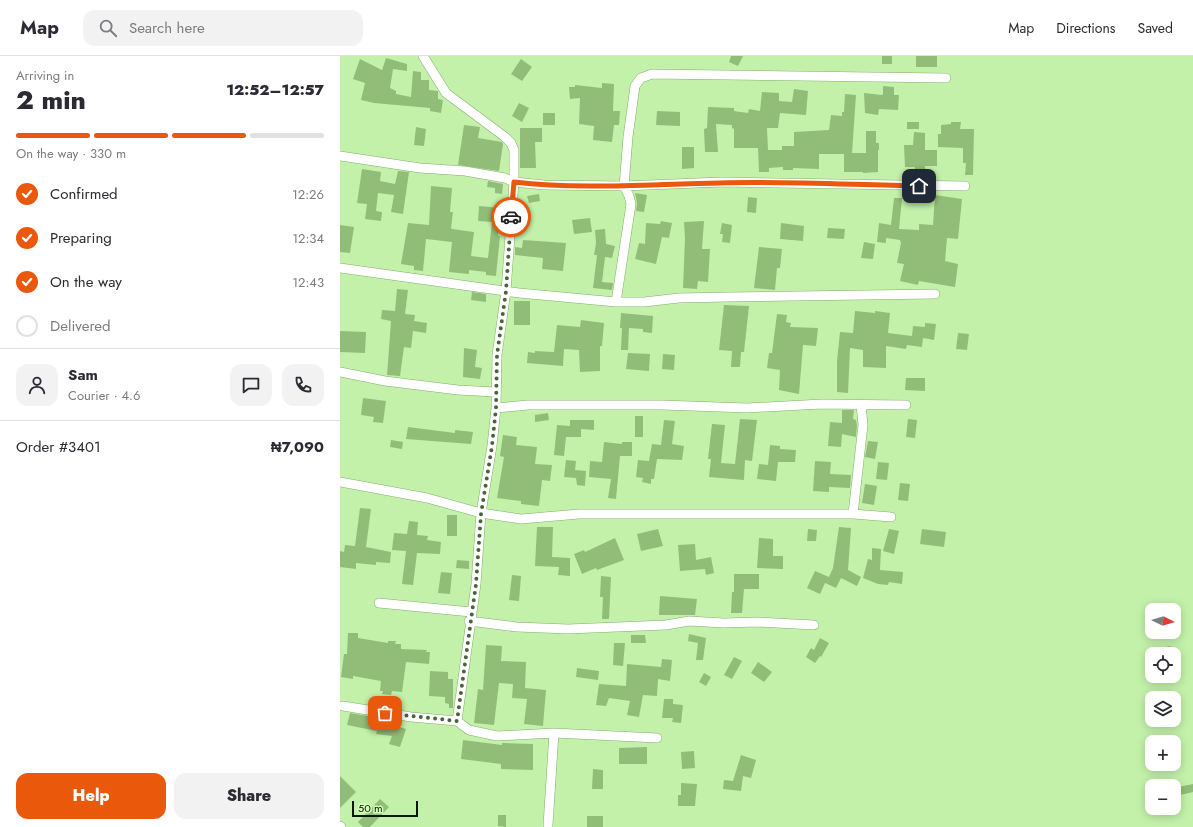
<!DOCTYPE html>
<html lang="en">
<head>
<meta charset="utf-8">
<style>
  body { margin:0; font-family:Jost,sans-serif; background:#f2f2f3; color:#2b2b33; height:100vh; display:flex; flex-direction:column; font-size:15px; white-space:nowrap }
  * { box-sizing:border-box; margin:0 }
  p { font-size:13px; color:#7c7c81 }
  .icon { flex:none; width:22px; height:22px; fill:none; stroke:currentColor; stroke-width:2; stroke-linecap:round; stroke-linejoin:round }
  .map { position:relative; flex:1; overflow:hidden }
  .side { display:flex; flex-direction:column; background:#fff; width:340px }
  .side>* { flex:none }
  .needle { width:26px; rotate:95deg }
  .controls { position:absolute; left:805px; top:547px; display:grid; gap:8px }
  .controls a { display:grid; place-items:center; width:36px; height:36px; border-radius:8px; background:#fff; box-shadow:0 2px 10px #0003; font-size:20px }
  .scale { position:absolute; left:12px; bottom:10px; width:66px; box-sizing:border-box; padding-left:4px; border:2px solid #071700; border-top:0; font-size:11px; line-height:14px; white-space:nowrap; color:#071700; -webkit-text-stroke:3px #d1ffb7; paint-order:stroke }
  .pin { position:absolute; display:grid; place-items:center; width:34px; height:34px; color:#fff; margin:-17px; border-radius:8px; box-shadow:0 2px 6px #0006 }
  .courier { position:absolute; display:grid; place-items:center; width:40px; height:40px; margin:-20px; border:3px solid #ea580c; border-radius:50%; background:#fff; color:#222; box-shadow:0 1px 5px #0007 }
  .overview em { font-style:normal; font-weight:800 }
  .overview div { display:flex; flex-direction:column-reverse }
  .overview { display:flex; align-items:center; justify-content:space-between; height:68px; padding:0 16px }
  h1 { font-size:26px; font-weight:800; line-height:30px }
  .bar { display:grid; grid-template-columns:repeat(4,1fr); gap:6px 4px; align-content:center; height:48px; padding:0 16px }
  .bar i { height:5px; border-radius:3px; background:#e1e1e2 }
  .bar .active { background:#ea580c }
  .bar p { grid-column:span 4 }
  .line { display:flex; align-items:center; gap:10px; padding:0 16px; border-top:1px solid #e1e1e2 }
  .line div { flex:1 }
  .round { display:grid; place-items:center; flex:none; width:42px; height:42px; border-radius:12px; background:#f2f2f3 }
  ol { padding:0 16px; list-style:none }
  li { display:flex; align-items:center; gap:12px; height:44px }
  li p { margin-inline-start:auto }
  li .icon { padding:4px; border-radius:50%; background:#ea580c; color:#fff; stroke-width:4 }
  li:last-child { color:#7c7c81 }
  li i { width:22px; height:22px; border:2px solid #e1e1e2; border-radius:50% }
  .button { display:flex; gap:8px; margin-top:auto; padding:8px 16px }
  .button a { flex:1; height:46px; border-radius:12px; background:#ea580c; color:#fff; font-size:16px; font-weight:800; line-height:46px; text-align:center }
  .button a+a { background:#f2f2f3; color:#2b2b33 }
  header { display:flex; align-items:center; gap:24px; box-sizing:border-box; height:56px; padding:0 20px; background:#fff; border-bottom:1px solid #e1e1e2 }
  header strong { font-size:19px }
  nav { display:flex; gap:22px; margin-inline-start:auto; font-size:14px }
  .search { width:280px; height:36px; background:#f2f2f3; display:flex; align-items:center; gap:10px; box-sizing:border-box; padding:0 14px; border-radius:12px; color:#7c7c81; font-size:15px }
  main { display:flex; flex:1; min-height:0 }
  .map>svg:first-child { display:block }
  .building { fill:#92bd78 }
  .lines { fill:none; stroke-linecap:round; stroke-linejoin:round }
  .street-casing { stroke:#84ae6a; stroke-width:10 }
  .street { stroke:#fff; stroke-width:9 }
  .done { stroke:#49633b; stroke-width:4; stroke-dasharray:0 7.2 }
  .route { stroke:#ea580c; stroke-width:5 }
</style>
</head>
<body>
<header>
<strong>Map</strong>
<div class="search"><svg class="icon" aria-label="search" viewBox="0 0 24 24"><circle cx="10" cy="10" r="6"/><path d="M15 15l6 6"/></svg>Search here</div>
<nav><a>Map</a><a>Directions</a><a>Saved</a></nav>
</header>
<main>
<section class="side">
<div class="overview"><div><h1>2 min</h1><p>Arriving in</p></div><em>12:52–12:57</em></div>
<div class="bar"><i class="active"></i><i class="active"></i><i class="active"></i><i></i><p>On the way · 330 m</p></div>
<ol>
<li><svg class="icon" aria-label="check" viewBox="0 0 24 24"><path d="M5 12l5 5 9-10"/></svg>Confirmed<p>12:26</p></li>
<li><svg class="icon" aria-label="check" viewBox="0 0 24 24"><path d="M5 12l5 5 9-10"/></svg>Preparing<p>12:34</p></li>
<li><svg class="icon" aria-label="check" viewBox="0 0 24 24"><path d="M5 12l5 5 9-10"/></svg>On the way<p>12:43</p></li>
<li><i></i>Delivered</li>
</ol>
<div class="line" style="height:72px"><a class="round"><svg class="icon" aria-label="person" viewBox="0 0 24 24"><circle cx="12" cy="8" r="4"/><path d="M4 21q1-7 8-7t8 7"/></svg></a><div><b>Sam</b><p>Courier · 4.6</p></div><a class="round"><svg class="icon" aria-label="chat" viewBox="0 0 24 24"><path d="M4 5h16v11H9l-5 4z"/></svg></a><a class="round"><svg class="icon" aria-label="phone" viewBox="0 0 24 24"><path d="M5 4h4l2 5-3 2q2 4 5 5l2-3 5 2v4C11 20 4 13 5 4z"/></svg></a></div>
<div class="line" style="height:52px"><div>Order #3401</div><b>₦7,090</b></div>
<div class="button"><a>Help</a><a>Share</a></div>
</section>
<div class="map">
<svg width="853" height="771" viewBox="0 0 853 771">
  <rect width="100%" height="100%" fill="#c4f1aa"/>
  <path class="building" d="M391,0H403L398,10L389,6Z
    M542,0H552V8H542Z
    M576,0H597V11H576Z
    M46,2L67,8V15L53,13L50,32L56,35V38L71,41L73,15L81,16V24H89V34L98,35V43L103,44L101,57L90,55V52L34,47L21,44L25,27L13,23L20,3L42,14Z
    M181,3L192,11L182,25L171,18Z
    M262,27L274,28L273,55H280L279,69H274L272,86L253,84L254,70L239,68L240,42L230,43L229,31H235V29L262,32Z
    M543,30L554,31V39H559L558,54L539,53L538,59L525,57L524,37L542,39L543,38Z
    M454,33L468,35L466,59L440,57L438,72H427L428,94H442V90H454V76L489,74L491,59L502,60V56H504L505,38L516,39L512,97H526V75H536V87H539V94H538V116L523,117V116H504V98H479V113L453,112V114H443V111L429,112V116H419L418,92H394V73L392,72V69L376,68L378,96H365L364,73L367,72L368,51L394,52V55L408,57L409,53L420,55L422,36L439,37V45L452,46Z
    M179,47L189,52L182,66L172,60Z
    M317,55L340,56V70L316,69Z
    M203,57H215V69H203Z
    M567,66H579V73H567Z
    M611,66H621L620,73H634L633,119H625L626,107H623V92L598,91V78H601V69L611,68Z
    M124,69L140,71L138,82L162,86L163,88L159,115L118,109Z
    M76,71L86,73L84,90L74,89Z
    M180,72H202V86H195L196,112H180Z
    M574,76L585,77V94H597V110H585V114H575V111H565L564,89H573Z
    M342,91H354V112L342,113Z
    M22,113L41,116L40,125L55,128L58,115L69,116L63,158L51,156L54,139L38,137L36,155L42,156L41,165L25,163L27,148L17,147Z
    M148,125L163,128L162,138L155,137V132L147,131Z
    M91,130L112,132L110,156H113L111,172L112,173L134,176L131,200L148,202L152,166L138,165L139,150L161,152L158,180H160L156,220L146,219V216L129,214V218L109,216L112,186L86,183L83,215L74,214V210L61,208L68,167L89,169Z
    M295,137L307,139L304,156L296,155L297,147Z
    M199,138L200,145L189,147L187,140Z
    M595,139L622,143L618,183L607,182L605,205L618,208L615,231L579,225L578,229L560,225L564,208L557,207L561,187L560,184L546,182V187L537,186L539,167L551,169L554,142H562L559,173L579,174V168L593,169Z
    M408,141L417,142L416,157L407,156Z
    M250,162L252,176L234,178L232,164Z
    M321,165L332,167L329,182L322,181L316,208L295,203L299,187L305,188L306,167L320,168Z
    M364,165L362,193H370L368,226L358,225L357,233L343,232L345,183L344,166Z
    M382,167L392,169L390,187L382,186L383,178H380Z
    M441,167L464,170L463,185L440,183Z
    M0,169L14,171L10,197L0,196Z
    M488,172L505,173L504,183L487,182Z
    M265,173L266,188L275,190L272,202L265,201L262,226L273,227L272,234L253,232L257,199H254L256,187L255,174Z
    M183,184L226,187L223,215L202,213L203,202L175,199V191L182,192Z
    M524,186L535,188L533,203L521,202Z
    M419,191L442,193L440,212H437L435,234L414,232Z
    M57,233L68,234L65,258L75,259L74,265L87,267L86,277L73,275L71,292L64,291L60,320L47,319L51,265L41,263L42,254L55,255Z
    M132,236L146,238V246L131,244Z
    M174,245H190V269H174Z
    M384,249L409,250L404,296H401L400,311H391L392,295L379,294Z
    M515,255L535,257V255L550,257L548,277L572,280L573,270L585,271V267L596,268L594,284L583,282L582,291L567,289L566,293L546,290V312L523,311V294L510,292L508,337L497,336V305L500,276L513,277Z
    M281,257L313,260L312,277L303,276V273L289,272L288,294H281L282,272H280Z
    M437,258L447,259L446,266L451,267L450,271L478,272L476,290L463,289L459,338L439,334L440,314L427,312L429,297H432Z
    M241,264L264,267L262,290H260V315L240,316L239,294L224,293L223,310L187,307L188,296L195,297V295L214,296L217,269L240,271Z
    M0,275L26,276L25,297L0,296Z
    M618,277L629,278L627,294L616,293Z
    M124,292L137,294L135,311L142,312L140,323L123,321Z
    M288,297L310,298L309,315L286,313Z
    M323,298L335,299L334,314L322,313Z
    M566,322H585V335L565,334Z
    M23,342L46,345L43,367L33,366L34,361L21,359Z
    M502,354H514L513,363L516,364L517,369L516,381L502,378L501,391L488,390L490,366L502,367Z
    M208,357L209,364L195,366V359Z
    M295,360H303V381H295Z
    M400,363L417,364L412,405L405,404L404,424L369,421L371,403H368L372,368L385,369L381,407L395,408Z
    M568,363L577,364L575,382L566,381Z
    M230,364H254V374L241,373V381H226L224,400L214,399L217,369L230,370Z
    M324,364L335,365L332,388L344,390L342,404L317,403L314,423H311V428L302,426L303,422L296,421L298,404L309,405L312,388L321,389Z
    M68,371L115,377V374L133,376L131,388L66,383Z
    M163,379L177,381L176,389L197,391L195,408L212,409L210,425L202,424L199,450L181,448V445L157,442L164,401L160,400Z
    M51,384L63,386L62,393L50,391Z
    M528,385L538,386L535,403L525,401Z
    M264,386L282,388V386H292V400H280L276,443L268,442L271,423L249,421L250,405L262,406Z
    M430,389L440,390V393L456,394L455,406H438L436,425L417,423L419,408L428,409Z
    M226,404L236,405L235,414L246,415L245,430L237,429L236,422L224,421Z
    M475,405L491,406L490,418L511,419L510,432L489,431V436L473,435Z
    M538,406L549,407L547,424L536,423Z
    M560,427L570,428L568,445L558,444Z
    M525,428L537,430L534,449L522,447Z
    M20,452L31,453L26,491L51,496L50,507L36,506V509L16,507V513L0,511V495L4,496L5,489L15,490Z
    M107,459H117V480H107Z
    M69,465L78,466L77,479L88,480L87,484L101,486L100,498L77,497L73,529L62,528L66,495L52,494L54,477L67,478Z
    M197,471H213L212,501L230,502V520L218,519L219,511L195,510Z
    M499,471L511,472L508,514L521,521L517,530L501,522L496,532L485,527L480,538L467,532L475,515L489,521L493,512Z
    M318,473L323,490L301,495L297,478Z
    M468,473L477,474L476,485H467Z
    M549,473L559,475L554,498L543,495Z
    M582,473L606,476L604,491L580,488Z
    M275,482L284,504L257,514L256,512L242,518L234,498L244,494L245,496Z
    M419,482L433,483V500H443V513L417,512Z
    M355,488L356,504L371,501L374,517L366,519L365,513L340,515L338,489Z
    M532,492L541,493L540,514L563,516L562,528L549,526L548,529L538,528L523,522L528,503L532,504Z
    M117,504L129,505V513L116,512Z
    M101,516L112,517L110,538L98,537Z
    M394,518H419V533H404L402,557H391L392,536H394Z
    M172,519L181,520L179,545L169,544Z
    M261,520L271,521L269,563H262L263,541H260Z
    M320,540L357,543L355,559H319Z
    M8,577H18V582L48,587V585H56L55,588H61V593L87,594L86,596H90L89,608L66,606L62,636L52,635L51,639L42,638L43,635H40L41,625L13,620V623L1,621L4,598H7Z
    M349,578L366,582L363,604H356L358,587L348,585Z
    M291,579H305L306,587H291Z
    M480,582L489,587L481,601L480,600L475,607L466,601L471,592L474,594Z
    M274,587H285L283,610L273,609Z
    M146,589L162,590L161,605L186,606L185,632L206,634L203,670L184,668L187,643L172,642L173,628L159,627L154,669L134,667L138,633L143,634Z
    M830,590L832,598H810V595Z
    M394,601L402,605L392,623L384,619Z
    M322,603L332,604L330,625L318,623L317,640L303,639L299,661L287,659L290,645L269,642L266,650L256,649L259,628L286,630L287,608L321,611Z
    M418,606L432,616L424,626L411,617Z
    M237,612L259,615L258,624L236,621Z
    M90,615L108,616V623H113V652H109V648L105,647V641L89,640Z
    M364,617L371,621L366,630L359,626Z
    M324,643H333V648L343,649L341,667L332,666L333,662H322Z
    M10,657L28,660V663L43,666V667L54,669L66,673L60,691L49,688L52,680L36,678L37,675L7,669Z
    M123,684L162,689V687L193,688V714L161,713V708L121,703Z
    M307,691V708H279V692Z
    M354,695L355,712L342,713L341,696Z
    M401,699L416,704L411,722L403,720L401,735L383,733L384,724L393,725Z
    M253,713L263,714V733H252Z
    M0,720L16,736L0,752Z
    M341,727L357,728L355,750H338V739H341Z
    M853,728V736L840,739L838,731Z
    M40,743L49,751L30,771H23L18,766Z
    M158,759H166V771L158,770Z
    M247,760H263V771H247Z"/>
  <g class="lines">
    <g class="street-casing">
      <path id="street" d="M83,0L106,37L165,81L171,87L174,94V126L166,235L157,299L156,352L152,390L141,457L136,528L117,665L129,674L157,680L214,677L317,682
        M0,100L80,112L125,115L165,122L174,126L204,129L284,130L381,126L625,130
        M0,212L179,237L276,246H304L339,242L389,241L595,238
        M276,246L291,148L289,140L284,130L288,81L295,30L301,22L312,18L606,22
        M0,316L45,325L118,334L155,336
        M156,352L188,349H322L407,352L482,348L566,349
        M0,426L87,442L141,457L181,463L239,458H513L551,461
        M513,458L523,369L521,349
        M39,547L131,556
        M129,565L177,571L228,573L326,569L349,565L384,567L417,566L474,569
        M3,650L71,661L117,665
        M208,769L214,677
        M0,770L1,771"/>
    </g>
    <use href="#street" class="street"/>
  </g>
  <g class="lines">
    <path class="done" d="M45,657L117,665L136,528L141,458L152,390L156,352L157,299L166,235L171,161"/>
    <path class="route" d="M171,161L174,126C242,134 311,128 380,127C446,125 513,129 579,130"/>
  </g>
</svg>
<div class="controls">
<a><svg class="needle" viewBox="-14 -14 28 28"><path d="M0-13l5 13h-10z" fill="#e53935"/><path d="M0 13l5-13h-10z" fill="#7c7c81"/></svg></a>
<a><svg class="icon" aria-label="locate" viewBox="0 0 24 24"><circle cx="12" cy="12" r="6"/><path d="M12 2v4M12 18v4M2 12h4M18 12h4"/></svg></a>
<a><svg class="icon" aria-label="layers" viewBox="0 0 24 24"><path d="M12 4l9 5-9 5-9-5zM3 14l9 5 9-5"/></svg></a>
<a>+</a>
<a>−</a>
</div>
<div class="scale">50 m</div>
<div class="pin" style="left:45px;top:657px;background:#ea580c"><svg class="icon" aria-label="bag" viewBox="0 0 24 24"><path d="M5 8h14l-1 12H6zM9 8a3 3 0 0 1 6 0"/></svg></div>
<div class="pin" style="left:579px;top:130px;background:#1f2937"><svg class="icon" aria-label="home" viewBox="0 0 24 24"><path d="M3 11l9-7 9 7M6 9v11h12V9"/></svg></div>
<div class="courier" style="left:171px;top:161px"><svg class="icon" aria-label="car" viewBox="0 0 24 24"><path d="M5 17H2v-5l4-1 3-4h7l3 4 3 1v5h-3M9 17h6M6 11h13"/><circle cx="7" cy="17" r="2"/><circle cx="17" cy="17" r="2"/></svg></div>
</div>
</main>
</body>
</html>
